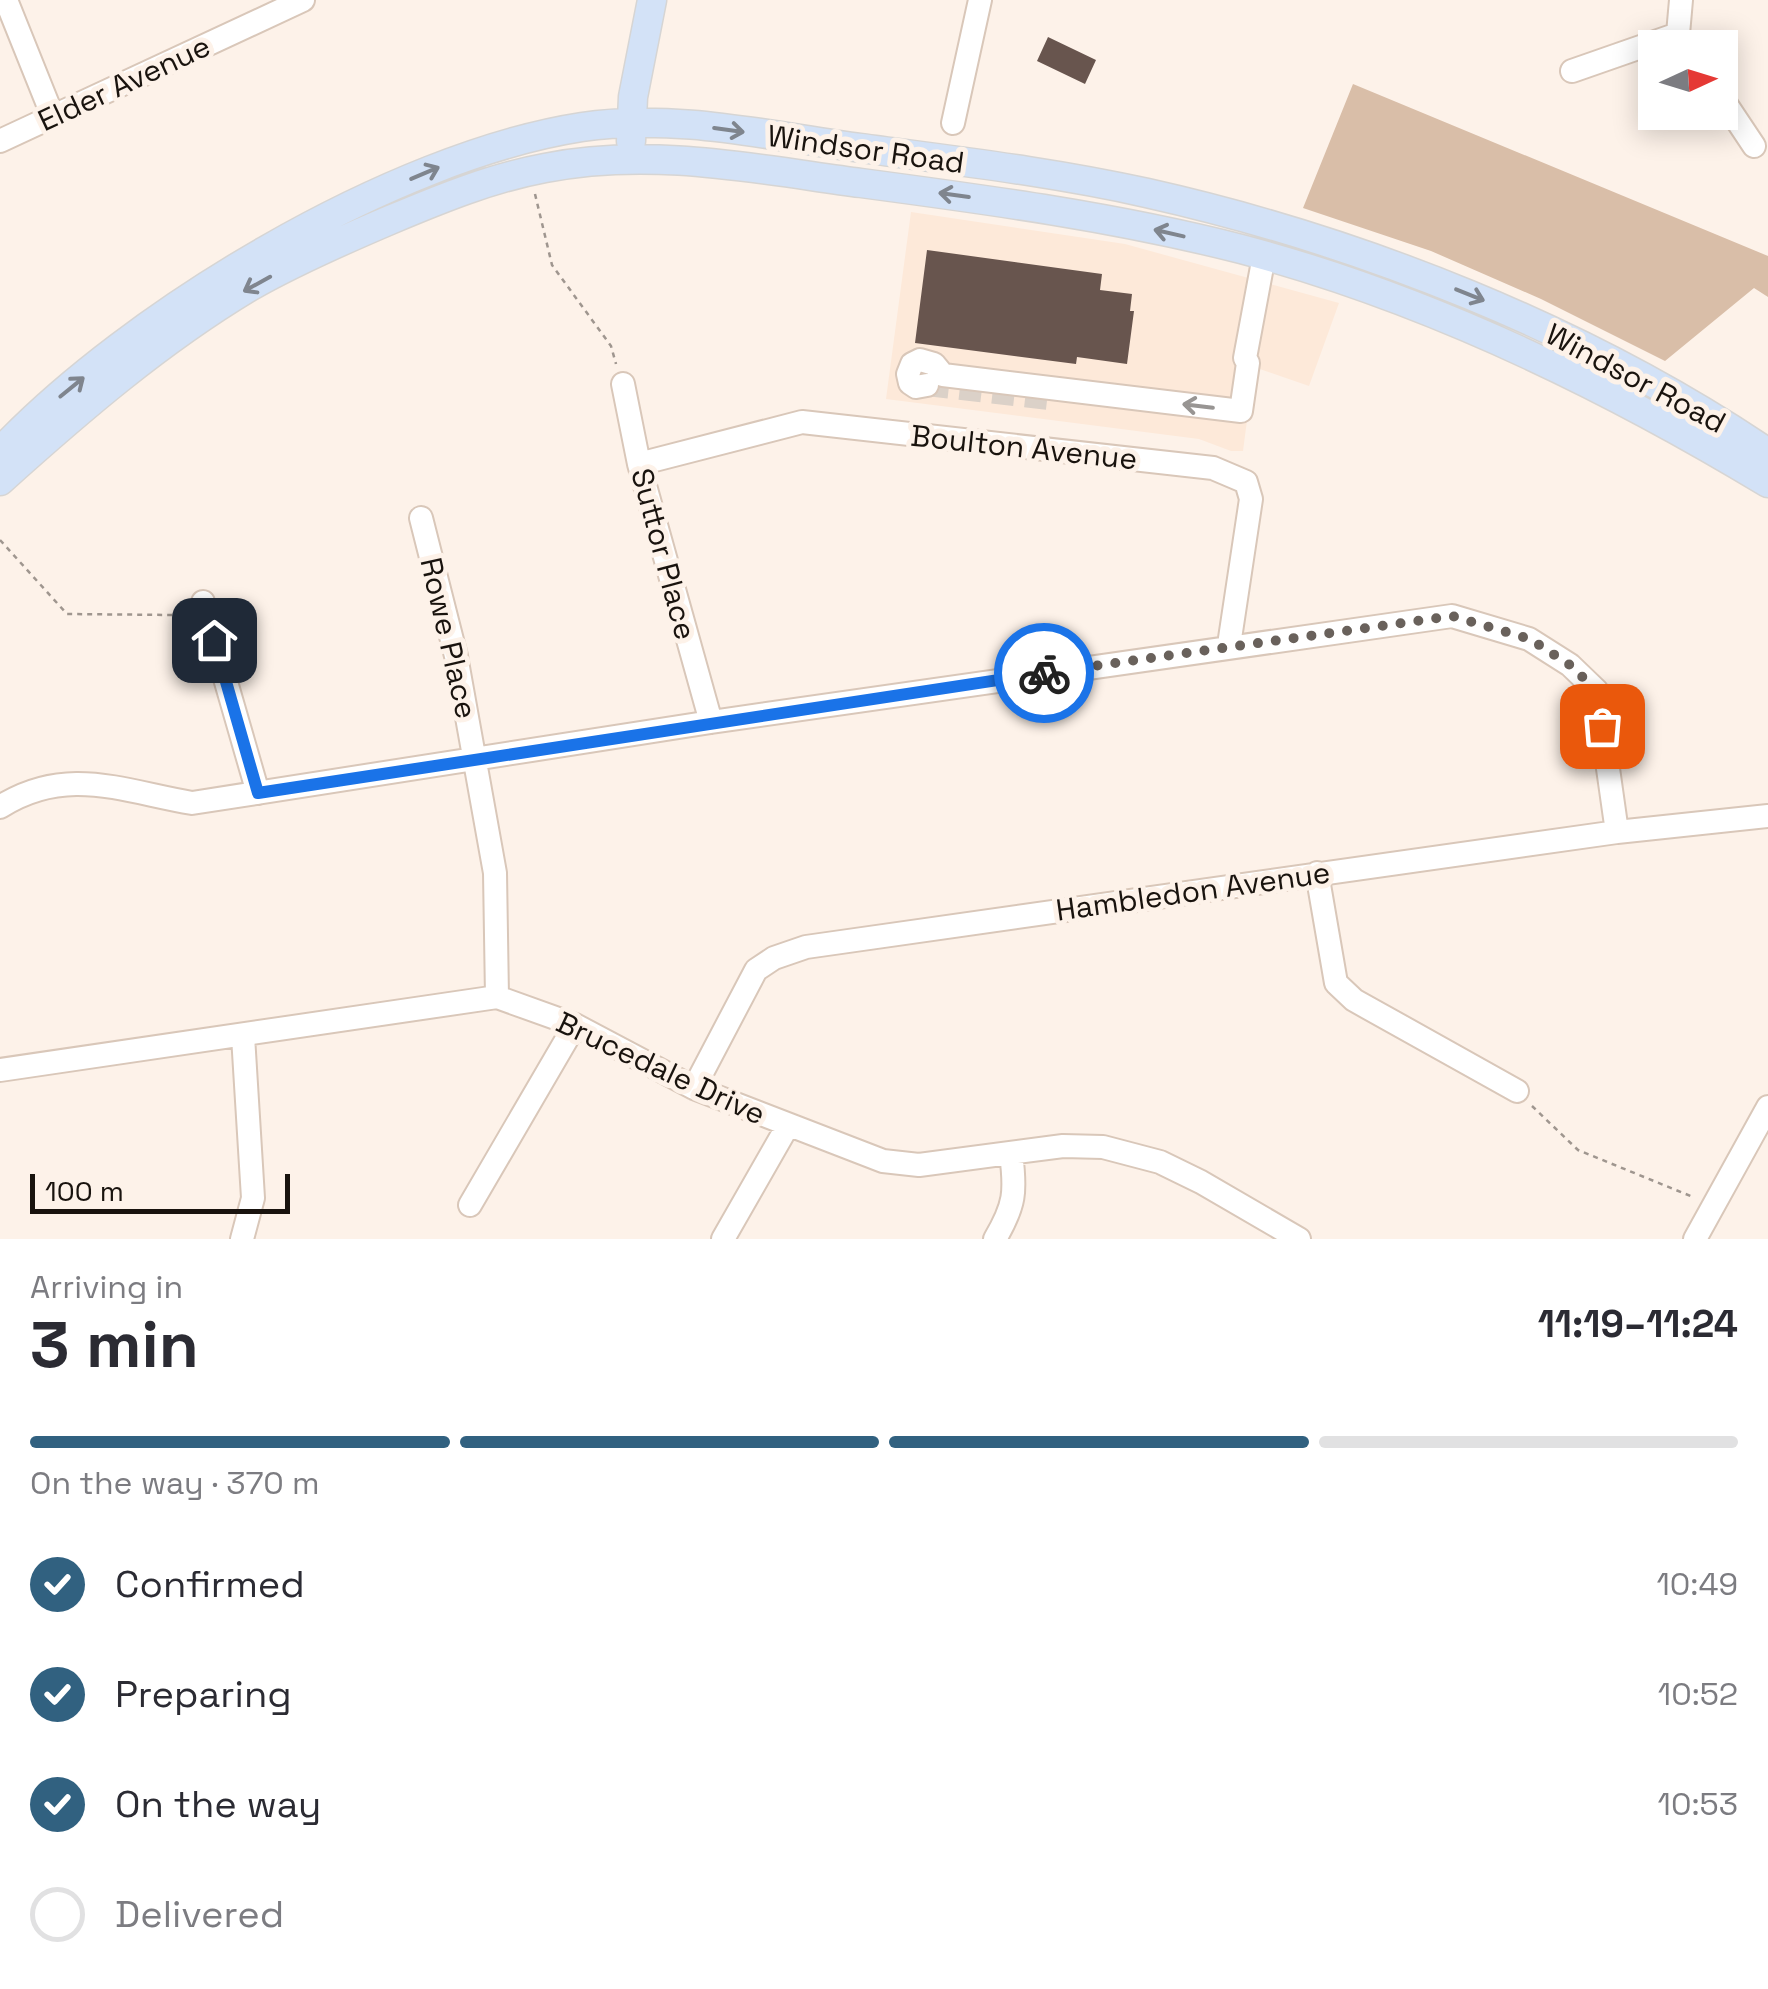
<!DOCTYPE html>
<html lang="en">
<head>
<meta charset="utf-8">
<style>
  body { margin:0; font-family:"Space Grotesk",sans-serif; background:#f7f7f7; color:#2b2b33; height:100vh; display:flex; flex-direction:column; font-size:38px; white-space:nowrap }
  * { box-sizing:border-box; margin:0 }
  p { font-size:32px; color:#7c7c81 }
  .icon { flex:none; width:55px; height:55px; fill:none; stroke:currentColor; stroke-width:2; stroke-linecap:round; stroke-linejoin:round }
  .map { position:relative; height:1239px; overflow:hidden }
  .drawer { display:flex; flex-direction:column; background:#fff; flex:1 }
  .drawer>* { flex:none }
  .needle { width:65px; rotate:86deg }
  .fabs { position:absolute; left:1638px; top:30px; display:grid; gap:20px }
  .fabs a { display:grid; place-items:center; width:100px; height:100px; border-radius:0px; background:#fff; box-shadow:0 5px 25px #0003; font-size:50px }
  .scale { position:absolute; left:30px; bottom:25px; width:260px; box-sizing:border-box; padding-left:10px; border:5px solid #19130e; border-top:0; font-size:28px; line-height:35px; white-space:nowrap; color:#19130e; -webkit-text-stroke:8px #fdf2e9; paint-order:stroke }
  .pin { position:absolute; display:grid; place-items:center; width:85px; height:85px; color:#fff; margin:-42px; border-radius:20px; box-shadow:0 5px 15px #0006 }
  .courier { position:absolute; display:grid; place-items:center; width:100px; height:100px; margin:-50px; border:8px solid #1a73e8; border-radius:50%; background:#fff; color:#222; box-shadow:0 2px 12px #0007 }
  .headline em { font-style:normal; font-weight:700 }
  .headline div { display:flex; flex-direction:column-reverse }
  .headline { display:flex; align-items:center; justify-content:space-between; height:170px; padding:0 30px }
  h1 { font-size:65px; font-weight:700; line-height:75px }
  .bar { display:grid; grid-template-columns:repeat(4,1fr); gap:15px 10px; align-content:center; height:120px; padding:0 30px }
  .bar i { height:12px; border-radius:8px; background:#e1e1e2 }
  .bar .on { background:#316180 }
  .bar p { grid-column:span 4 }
  ol { padding:0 30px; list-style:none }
  li { display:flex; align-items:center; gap:30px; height:110px }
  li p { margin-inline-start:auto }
  li .icon { padding:10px; border-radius:50%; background:#316180; color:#fff; stroke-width:4 }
  li:last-child { color:#7c7c81 }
  li i { width:55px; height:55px; border:5px solid #e1e1e2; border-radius:50% }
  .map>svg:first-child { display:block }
  .built { fill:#fde9d9 }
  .green { fill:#d9bea8 }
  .building { fill:#68554e }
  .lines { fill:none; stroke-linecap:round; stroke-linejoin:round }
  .minor-tunnel { stroke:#dbd1c8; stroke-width:22; stroke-dasharray:22 11; stroke-linecap:butt }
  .minor-casing { stroke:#d9c7b9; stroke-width:26 }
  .major-casing { stroke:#d6d5d4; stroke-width:31 }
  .path { stroke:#9f968f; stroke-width:2.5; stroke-dasharray:5 5; stroke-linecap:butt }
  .minor { stroke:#fff; stroke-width:22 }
  .major { stroke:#d3e2f7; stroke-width:28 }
  .oneway { stroke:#7f858e }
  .oneway2 { stroke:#989593 }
  .done { stroke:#69615b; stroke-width:10; stroke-dasharray:0 18 }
  .route { stroke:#1a73e8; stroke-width:12 }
  .labels { text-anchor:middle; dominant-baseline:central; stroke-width:10; stroke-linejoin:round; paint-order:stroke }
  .street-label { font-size:30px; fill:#19130e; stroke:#fdf2e9 }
</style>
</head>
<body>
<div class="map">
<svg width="1768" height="1239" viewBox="0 0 1768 1239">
  <rect width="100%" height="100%" fill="#fdf2e9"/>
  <path class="built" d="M911,212L1125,244L1339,303L1309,386L1254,367L1243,451H1231L1199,439L886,399Z"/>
  <path class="green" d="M1353,84L1768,256V297L1754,288L1665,361L1541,299L1431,251L1303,208Z"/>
  <path class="building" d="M1048,37L1096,60L1085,84L1037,61Z
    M927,250L1102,274L1100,290L1132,294L1130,311H1134L1127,364L1077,357L1076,364L915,343Z"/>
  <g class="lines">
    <path class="minor-tunnel" d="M927,385L1057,400"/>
    <g class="minor-casing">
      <path id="minor" d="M6,0L53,117
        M1681,0L1678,34L1687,48
        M1572,71L1678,34
        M1720,95L1754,146
        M953,123L980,0
        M0,141L303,0
        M623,384L639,464L711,722
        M927,385L916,387L910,383L908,374L912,364L920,360L934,364L943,375L1241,411L1248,363L1245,358L1264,256
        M639,464L802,422L1213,468L1246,482L1251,499L1229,645
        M421,518L456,656L495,873L497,997
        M203,602L258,793
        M0,807C66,765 122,791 192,803L711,722L1452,616L1529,639L1570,665L1597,691L1617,832
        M1317,873L1336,983L1354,1000L1517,1091
        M0,1070L497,997L575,1025L694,1088L883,1161L919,1165L1063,1146L1103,1147L1160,1162L1201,1182L1299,1239
        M694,1088L756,970L774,958L806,947L1617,832L1768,816
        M470,1205L575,1025
        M242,1239L253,1198L243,1036
        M723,1239L787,1127
        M995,1239C1015,1205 1016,1192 1011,1153
        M1695,1239L1768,1107"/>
    </g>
    <g class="major-casing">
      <path id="major" d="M631,141L633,97L652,0
        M0,452C130,314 393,156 582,127C674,113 770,136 861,148C957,161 1053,172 1147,193C1361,241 1586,330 1768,453
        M0,481C79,410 159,341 251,286C295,261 343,240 390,220C440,199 491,178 545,168C651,147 756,169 861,183C989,200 1116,217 1241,249C1427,298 1604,384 1768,483"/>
    </g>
    <path class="path" d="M535,194L552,265L611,346L616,364
      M0,540L67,614L172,615L183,610
      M1532,1106L1578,1150L1693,1197"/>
    <use href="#minor" class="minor"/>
    <use href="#major" class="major"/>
  </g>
  <defs><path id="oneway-shaft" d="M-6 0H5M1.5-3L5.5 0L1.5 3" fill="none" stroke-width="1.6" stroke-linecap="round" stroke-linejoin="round" transform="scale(2.5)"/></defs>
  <g class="oneway">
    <use href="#oneway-shaft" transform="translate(729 130) rotate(8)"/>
    <use href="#oneway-shaft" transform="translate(425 173) rotate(-23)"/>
    <use href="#oneway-shaft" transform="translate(954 195) rotate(-172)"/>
    <use href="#oneway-shaft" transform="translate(1169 233) rotate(-167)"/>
    <use href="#oneway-shaft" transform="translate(257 284) rotate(151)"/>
    <use href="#oneway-shaft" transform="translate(1470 295) rotate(22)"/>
    <use href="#oneway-shaft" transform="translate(72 387) rotate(-39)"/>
  </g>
  <use class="oneway2" href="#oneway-shaft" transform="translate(1198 406) rotate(-173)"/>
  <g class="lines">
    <path class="done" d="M1044,673L1452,616L1530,639L1570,665L1597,691L1602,726"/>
    <path class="route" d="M214,640L258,793L1044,673"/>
  </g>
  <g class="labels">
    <g class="street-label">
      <text transform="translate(124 83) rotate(-25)">Elder Avenue</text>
      <text transform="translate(866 149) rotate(8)">Windsor Road</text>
      <text transform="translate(1636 378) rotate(28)">Windsor Road</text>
      <text transform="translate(1024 447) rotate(6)">Boulton Avenue</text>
      <text transform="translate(664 554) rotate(75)">Suttor Place</text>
      <text transform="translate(449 638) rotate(77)">Rowe Place</text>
      <text transform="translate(1193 891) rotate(-8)">Hambledon Avenue</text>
      <text transform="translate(661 1068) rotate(25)">Brucedale Drive</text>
    </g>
  </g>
</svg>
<div class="fabs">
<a><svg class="needle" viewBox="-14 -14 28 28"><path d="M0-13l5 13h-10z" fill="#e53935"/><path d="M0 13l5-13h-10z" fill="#7c7c81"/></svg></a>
</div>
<div class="scale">100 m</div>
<div class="pin" style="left:1602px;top:726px;background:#ea580c"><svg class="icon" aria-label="bag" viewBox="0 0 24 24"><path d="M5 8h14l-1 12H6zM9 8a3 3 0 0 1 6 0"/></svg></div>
<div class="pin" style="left:214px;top:640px;background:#1f2937"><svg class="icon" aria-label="home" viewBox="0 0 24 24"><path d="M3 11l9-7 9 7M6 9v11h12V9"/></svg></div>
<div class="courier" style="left:1044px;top:673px"><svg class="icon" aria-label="bike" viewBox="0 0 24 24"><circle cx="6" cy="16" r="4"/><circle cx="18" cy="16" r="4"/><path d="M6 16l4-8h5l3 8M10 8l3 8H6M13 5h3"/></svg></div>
</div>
<section class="drawer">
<div class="headline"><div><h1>3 min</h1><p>Arriving in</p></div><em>11:19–11:24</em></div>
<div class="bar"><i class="on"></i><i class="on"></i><i class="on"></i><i></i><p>On the way · 370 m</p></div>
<ol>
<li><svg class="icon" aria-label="check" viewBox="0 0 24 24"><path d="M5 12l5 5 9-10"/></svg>Confirmed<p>10:49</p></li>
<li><svg class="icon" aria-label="check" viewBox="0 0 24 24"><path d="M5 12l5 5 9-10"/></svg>Preparing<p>10:52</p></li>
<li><svg class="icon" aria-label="check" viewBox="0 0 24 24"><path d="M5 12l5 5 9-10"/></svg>On the way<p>10:53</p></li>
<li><i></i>Delivered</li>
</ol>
</section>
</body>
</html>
